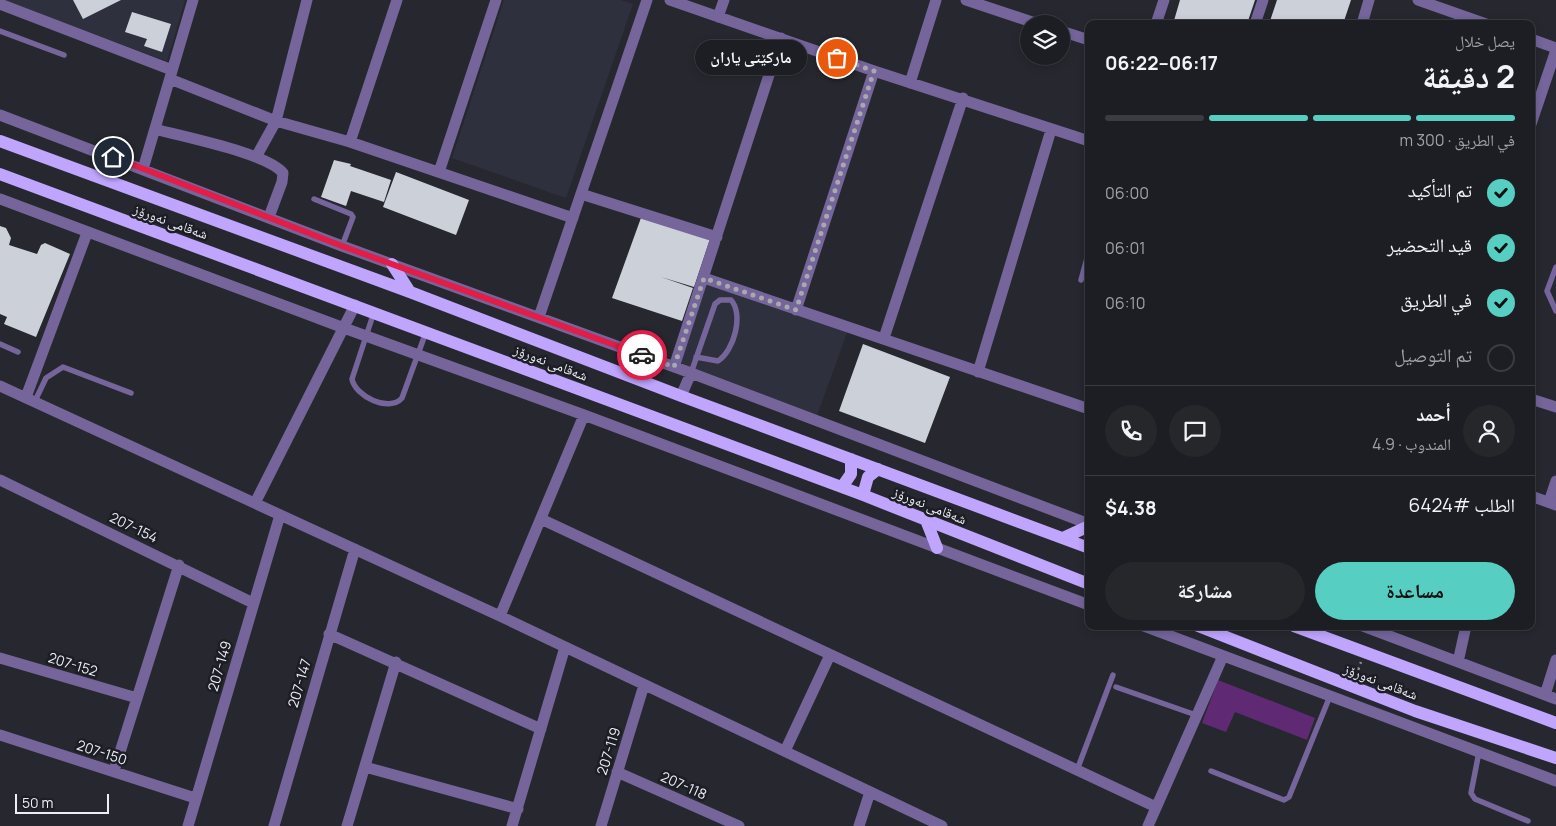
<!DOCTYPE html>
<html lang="ar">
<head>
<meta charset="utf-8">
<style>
  body { margin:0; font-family:Manrope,"Noto Naskh Arabic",sans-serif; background:#25272b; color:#f1f3f6; direction:rtl; height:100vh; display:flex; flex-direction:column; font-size:19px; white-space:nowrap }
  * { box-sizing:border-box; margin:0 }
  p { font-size:16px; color:#a0a2a6 }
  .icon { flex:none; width:28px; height:28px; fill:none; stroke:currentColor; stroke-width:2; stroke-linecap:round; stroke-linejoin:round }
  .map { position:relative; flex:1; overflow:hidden; direction:ltr }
  .panel { position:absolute; left:1085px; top:20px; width:450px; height:610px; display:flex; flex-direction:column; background:#1d1e23; border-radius:10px; box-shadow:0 2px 8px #0003,0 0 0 1px #3b3c41; direction:rtl }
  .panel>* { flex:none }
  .fabs { position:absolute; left:1020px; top:15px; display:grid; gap:10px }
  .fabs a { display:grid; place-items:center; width:50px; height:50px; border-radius:50%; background:#1d1e23; box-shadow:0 2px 8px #0003,0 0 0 1px #3b3c41; font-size:25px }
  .scale { position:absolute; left:15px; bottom:12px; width:94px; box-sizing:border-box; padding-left:5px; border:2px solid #eeeff4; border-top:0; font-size:14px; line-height:18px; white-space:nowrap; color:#eeeff4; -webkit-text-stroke:4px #1d1e25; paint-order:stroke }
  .pin { position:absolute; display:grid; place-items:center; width:42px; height:42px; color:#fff; margin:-21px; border:2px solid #fff; border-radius:50%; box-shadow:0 1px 5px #0007 }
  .courier { position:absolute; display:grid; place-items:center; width:50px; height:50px; margin:-25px; border:4px solid #e11d48; border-radius:50%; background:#fff; color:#222; box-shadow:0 1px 6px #0007 }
  .bubble { position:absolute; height:35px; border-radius:18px; background:#1d1e23; box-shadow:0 2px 8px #0003,0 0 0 1px #3b3c41; font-size:16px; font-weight:700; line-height:35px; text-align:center; direction:rtl }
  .summary em { font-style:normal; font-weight:700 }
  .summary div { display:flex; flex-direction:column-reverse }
  .summary { display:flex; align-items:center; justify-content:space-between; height:85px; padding:0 20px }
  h1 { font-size:32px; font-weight:700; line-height:38px }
  .bar { display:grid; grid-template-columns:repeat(4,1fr); gap:8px 5px; align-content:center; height:60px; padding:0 20px }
  .bar i { height:6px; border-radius:4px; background:#3b3c41 }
  .bar .on { background:#57cec2 }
  .bar p { grid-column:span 4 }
  .line { display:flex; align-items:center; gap:12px; padding:0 20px; border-top:1px solid #3b3c41 }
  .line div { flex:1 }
  .round { display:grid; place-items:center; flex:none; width:52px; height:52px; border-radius:26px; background:#25272b }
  ol { padding:0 20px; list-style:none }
  li { display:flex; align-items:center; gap:15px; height:55px }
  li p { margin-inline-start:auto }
  li .icon { padding:5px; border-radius:50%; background:#57cec2; color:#111; stroke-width:4 }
  li:last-child { color:#a0a2a6 }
  li i { width:28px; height:28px; border:2px solid #3b3c41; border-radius:50% }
  .primary-button { display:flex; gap:10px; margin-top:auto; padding:10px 20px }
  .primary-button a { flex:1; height:58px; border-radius:30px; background:#57cec2; color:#111; font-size:20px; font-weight:700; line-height:58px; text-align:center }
  .primary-button a+a { background:#25272b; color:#f1f3f6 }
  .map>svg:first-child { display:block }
  .built { fill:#2f303d }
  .green { fill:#5f2a73 }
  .building { fill:#ccd1d9 }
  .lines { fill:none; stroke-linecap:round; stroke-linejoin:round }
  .path { stroke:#8f9095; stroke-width:2.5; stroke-dasharray:2.5 4; stroke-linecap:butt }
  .lane { stroke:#75659b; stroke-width:5.5 }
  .street { stroke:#75659b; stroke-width:11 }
  .primary { stroke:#bfa5fe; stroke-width:12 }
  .done { stroke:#a8a9af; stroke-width:5; stroke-dasharray:0 9 }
  .route { stroke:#e11d48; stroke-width:6 }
  .labels { text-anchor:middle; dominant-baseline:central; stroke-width:5; stroke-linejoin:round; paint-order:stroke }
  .street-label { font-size:14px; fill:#eeeff4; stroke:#1d1e25 }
</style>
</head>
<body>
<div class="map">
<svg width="1556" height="826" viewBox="0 0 1556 826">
  <rect width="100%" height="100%" fill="#27282f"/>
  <path class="built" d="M0,0H185L167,61Z
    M504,0H621L633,4L566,198L452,158Z
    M707,283L848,330L815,421L678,369Z"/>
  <path class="green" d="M1218,680L1315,718L1307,740L1235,712L1226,732L1202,723Z"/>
  <path class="building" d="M73,0H121L83,19Z
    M1180,0H1255L1247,24H1173Z
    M1277,0H1351L1343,24H1269Z
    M132,12L171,24L162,52L144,46L147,39L125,32Z
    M334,160L351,164L350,166L391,180L384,202L351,191L346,206L321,197Z
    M396,172L469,200L456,235L383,207Z
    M642,215L711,236L694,287L661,277L693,288L682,321L612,298Z
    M0,226L6,228L11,238L9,245L37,254L41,245L45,243L70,254L36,337L4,324L7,317L0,314Z
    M863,344L950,377L925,443L839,411Z"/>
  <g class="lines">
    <path class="path" d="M1356,676L1361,662"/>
    <path class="lane" d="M0,31L64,55
      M314,199L351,214L353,217L342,246
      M1556,267L1547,291L1556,311
      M1081,280L1089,251
      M374,312L352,379C355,396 389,413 402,398L426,332
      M0,344L18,352
      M691,373L715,304L720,300H731C744,314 734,351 718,361L696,357
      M35,401L46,378L63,367L131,393
      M1116,687L1196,715
      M1479,752L1471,793L1475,799L1528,821
      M1077,770L1113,675
      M1211,771L1284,800L1289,797L1330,696"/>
    <path class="street" d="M670,0L874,71L1089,141
      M966,0L1038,24
      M1418,0L1486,24
      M0,4L172,70
      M718,17L724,0
      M1156,24L1164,0
      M1255,24L1263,0
      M1362,24L1369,0
      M1061,31L1089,40
      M1531,39L1556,48
      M170,79L276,121L350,142L573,218
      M910,83L936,0
      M0,115L342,246L691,373L1089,524
      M1531,124L1556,50
      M155,129C183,137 267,153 283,173L282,182L269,217
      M350,142L397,0
      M256,157L276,121L307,0
      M143,169L193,0
      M439,172L496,0
      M581,194L717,237
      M0,199L344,328L584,415L1089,605
      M704,278L1089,409
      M796,310L874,71
      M539,317L647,0
      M884,338L963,98
      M674,367L781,38
      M978,372L1051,130
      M0,386L500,616L942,826
      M681,396L691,373
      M26,397L87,233
      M1531,399L1556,407
      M0,480L253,603
      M1531,496L1556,505
      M1549,502L1556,481
      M255,503L355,305
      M541,519L1156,807
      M500,616L584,415
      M1144,626L1556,781
      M1363,626L1556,699
      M329,634L541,729
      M0,658L137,698
      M1458,662L1466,626
      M1545,695L1556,660
      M0,735L195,798
      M785,751L830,655
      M365,767L518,809
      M114,771L179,565
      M617,772L739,826
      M188,826L280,515
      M274,826L355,549
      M347,826L396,662
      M512,826L565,647
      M601,826L644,685
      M859,826L870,792
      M1148,826L1223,656"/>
    <path class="primary" d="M0,141L410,292L681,396L1089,548
      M0,174L863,495L1089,584
      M392,264L410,292
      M842,487L851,474V459
      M863,495L868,477L878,469
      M926,520L937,548
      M1063,538L1089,526
      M1198,626L1415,711L1556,758
      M1294,626L1556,723"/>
  </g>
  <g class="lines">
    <path class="done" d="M642,355L674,367L704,278L796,310L874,71L837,58"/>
    <path class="route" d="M113,157L342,246L642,355"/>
  </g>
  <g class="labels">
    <g class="street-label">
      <text transform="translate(171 221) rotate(20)">شەقامی نەورۆز</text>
      <text transform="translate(551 362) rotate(21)">شەقامی نەورۆز</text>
      <text transform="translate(930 505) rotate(22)">شەقامی نەورۆز</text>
      <text transform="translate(134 527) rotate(26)">207-154</text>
      <text transform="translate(73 664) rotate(17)">207-152</text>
      <text transform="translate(219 666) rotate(-74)">207-149</text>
      <text transform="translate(1381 681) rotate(21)">شەقامی نەورۆز</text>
      <text transform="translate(299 683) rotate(-74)">207-147</text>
      <text transform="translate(608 751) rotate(-73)">207-119</text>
      <text transform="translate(102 752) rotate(18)">207-150</text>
      <text transform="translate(684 785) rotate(24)">207-118</text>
    </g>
  </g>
</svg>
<div class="fabs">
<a><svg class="icon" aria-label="layers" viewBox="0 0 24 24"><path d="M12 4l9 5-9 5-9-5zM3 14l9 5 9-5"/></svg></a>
</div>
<div class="scale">50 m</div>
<div class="pin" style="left:837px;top:58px;background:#ea580c"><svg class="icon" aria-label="bag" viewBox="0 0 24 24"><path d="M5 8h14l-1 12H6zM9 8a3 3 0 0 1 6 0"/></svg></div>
<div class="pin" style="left:113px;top:157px;background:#1f2937"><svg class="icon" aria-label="home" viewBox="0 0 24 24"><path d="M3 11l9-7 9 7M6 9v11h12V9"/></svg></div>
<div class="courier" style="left:642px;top:355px"><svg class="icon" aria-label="car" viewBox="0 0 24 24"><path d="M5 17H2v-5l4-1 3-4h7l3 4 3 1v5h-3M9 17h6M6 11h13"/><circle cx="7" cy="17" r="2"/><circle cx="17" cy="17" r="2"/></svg></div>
<div class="bubble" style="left:695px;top:40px;width:112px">مارکێتی یاران</div>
<section class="panel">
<div class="summary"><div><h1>2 دقيقة</h1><p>يصل خلال</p></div><em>06:17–06:22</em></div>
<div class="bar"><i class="on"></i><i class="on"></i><i class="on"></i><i></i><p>في الطريق · 300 m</p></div>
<ol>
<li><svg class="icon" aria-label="check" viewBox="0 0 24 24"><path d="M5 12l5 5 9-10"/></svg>تم التأكيد<p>06:00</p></li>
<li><svg class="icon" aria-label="check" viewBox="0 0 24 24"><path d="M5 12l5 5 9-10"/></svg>قيد التحضير<p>06:01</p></li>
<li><svg class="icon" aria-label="check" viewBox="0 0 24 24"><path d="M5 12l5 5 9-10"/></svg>في الطريق<p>06:10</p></li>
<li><i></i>تم التوصيل</li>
</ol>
<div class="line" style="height:90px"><a class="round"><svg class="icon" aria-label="person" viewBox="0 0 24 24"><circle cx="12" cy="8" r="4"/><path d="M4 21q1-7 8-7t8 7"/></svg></a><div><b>أحمد</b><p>المندوب · 4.9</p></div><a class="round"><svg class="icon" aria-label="chat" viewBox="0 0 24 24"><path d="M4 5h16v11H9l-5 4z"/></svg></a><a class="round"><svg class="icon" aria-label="phone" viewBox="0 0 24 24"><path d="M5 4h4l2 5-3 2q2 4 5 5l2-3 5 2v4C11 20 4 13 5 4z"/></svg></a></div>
<div class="line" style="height:65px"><div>الطلب #6424</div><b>$4.38</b></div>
<div class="primary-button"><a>مساعدة</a><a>مشاركة</a></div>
</section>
</div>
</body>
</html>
